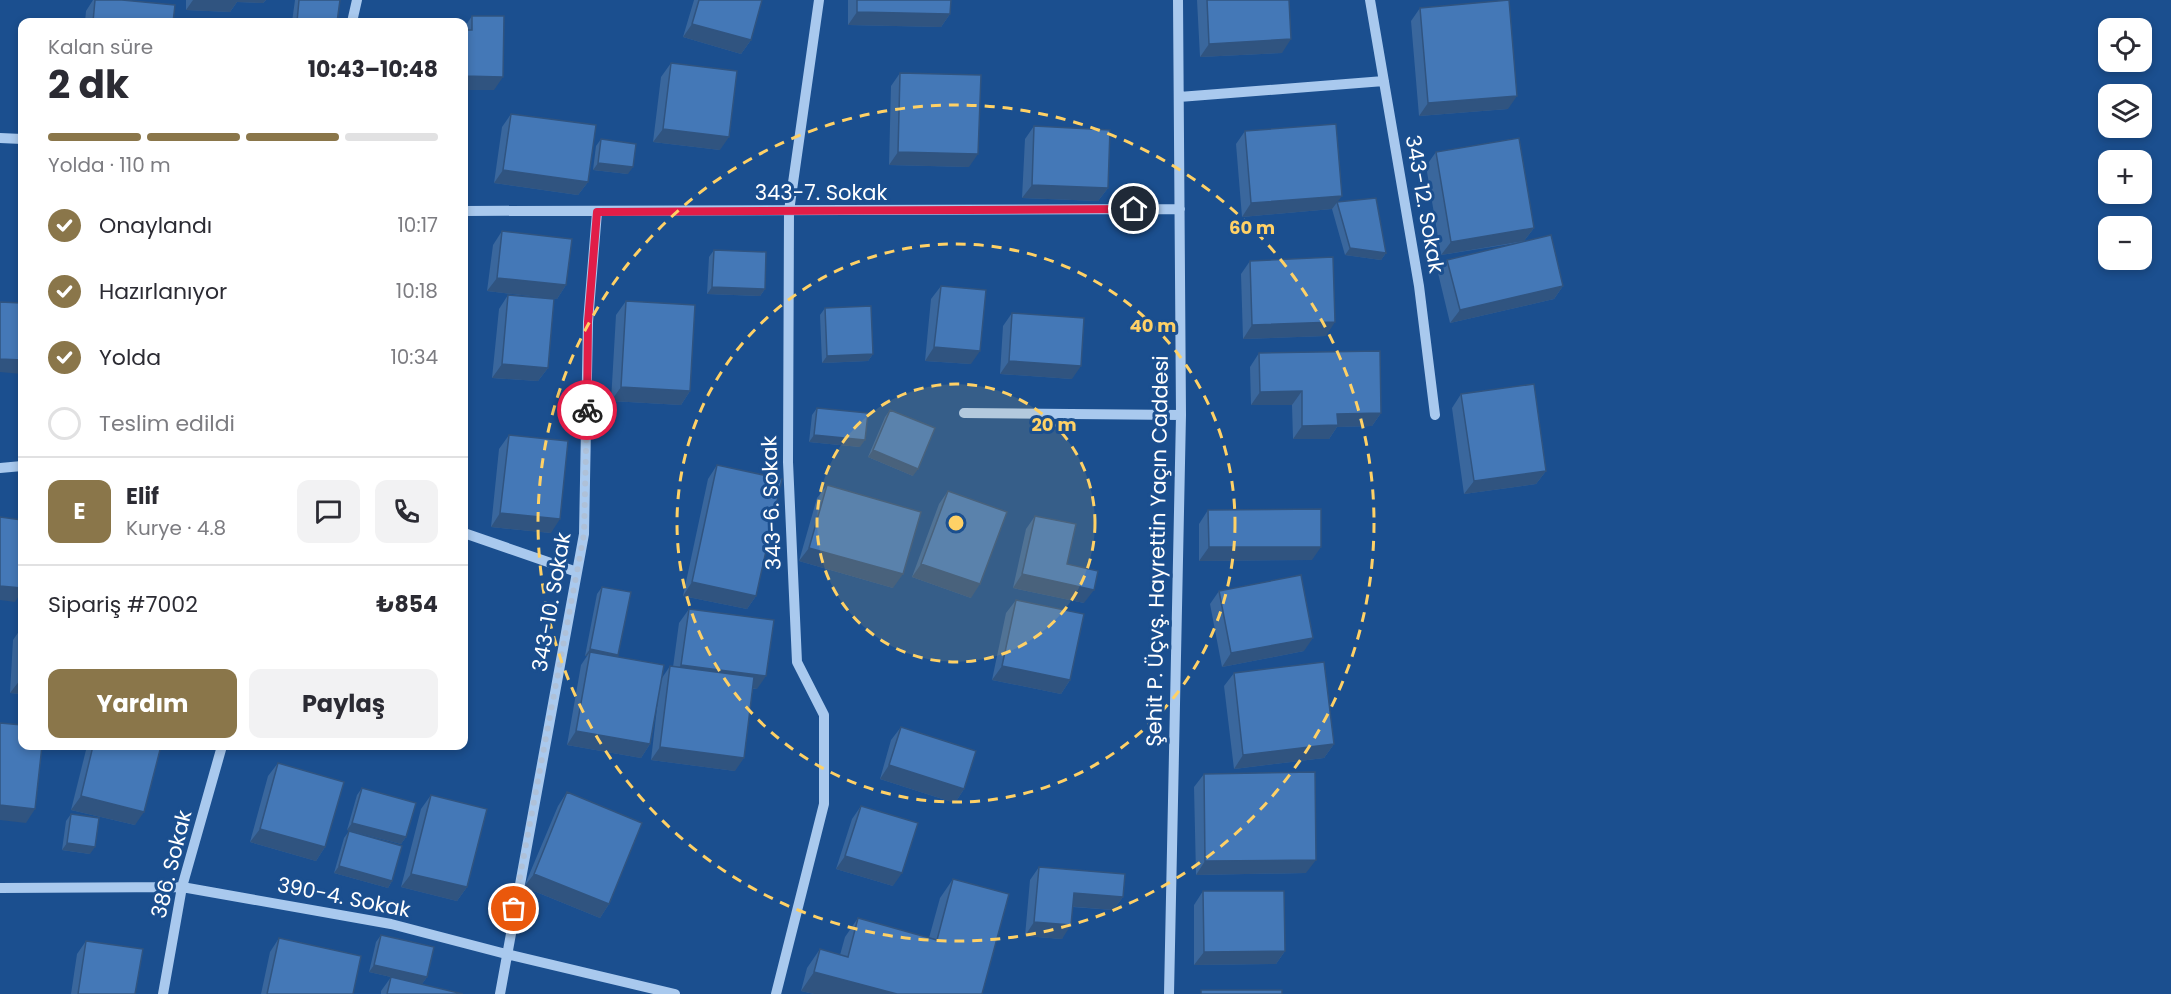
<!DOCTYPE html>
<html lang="tr">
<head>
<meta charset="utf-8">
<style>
  body { margin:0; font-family:Poppins,sans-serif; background:#f2f2f3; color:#2b2b33; height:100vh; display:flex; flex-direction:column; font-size:22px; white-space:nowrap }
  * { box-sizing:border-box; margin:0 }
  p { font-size:20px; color:#7c7c81 }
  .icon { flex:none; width:33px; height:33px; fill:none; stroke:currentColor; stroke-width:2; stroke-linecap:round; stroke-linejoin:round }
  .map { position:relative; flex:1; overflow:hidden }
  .side { position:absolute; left:18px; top:18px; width:450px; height:732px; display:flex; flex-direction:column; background:#fff; border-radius:12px; box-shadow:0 3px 9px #0003 }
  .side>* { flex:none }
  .buttons { position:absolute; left:2098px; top:18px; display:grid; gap:12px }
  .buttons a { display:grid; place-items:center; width:54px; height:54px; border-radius:12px; background:#fff; box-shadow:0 3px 9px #0003; font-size:30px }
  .pin { position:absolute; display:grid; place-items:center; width:51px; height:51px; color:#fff; margin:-26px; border:3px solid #fff; border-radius:50%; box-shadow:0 2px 6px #0007 }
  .courier { position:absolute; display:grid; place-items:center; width:60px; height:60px; margin:-30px; border:4px solid #e11d48; border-radius:50%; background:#fff; color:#222; box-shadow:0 2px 8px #0007 }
  .overview em { font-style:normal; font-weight:700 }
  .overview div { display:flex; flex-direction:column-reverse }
  .overview { display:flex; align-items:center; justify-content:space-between; height:102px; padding:0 30px }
  h1 { font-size:39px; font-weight:700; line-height:45px }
  .bar { display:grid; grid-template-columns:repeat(4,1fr); gap:9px 6px; align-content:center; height:72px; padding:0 30px }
  .bar i { height:8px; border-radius:4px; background:#e1e1e2 }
  .bar .active { background:#8a764a }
  .bar p { grid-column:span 4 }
  .line { display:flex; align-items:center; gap:15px; padding:0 30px; border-top:2px solid #e1e1e2 }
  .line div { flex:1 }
  .round { display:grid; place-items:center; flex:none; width:63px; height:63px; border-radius:12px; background:#f2f2f3 }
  ol { padding:0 30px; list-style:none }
  li { display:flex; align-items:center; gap:18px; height:66px }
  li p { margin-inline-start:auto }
  li .icon { padding:6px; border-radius:50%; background:#8a764a; color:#fff; stroke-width:4 }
  li:last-child { color:#7c7c81 }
  li i { width:33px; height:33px; border:3px solid #e1e1e2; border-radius:50% }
  .cta { display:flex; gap:12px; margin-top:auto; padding:12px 30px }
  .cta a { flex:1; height:69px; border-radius:12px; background:#8a764a; color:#fff; font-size:24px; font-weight:700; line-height:69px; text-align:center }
  .cta a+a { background:#f2f2f3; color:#2b2b33 }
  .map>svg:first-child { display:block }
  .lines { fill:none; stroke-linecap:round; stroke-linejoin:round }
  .minor { stroke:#a9c9ee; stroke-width:10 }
  .wall { fill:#3a679d }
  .shaded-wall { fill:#305480 }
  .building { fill:#4478b7; stroke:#305480; stroke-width:1.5 }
  .done { stroke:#afc1d8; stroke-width:6; stroke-dasharray:0 10.8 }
  .route { stroke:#e11d48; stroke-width:8 }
  .ring { fill:none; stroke:#ffd166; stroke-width:3; stroke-dasharray:10 8 }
  .labels { text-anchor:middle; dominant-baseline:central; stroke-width:6; stroke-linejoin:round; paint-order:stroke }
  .street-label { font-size:21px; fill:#fff; stroke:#1b4f8f }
  .centre { fill:#ffd166; stroke:#1b4f8f; stroke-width:3 }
  .ring-label { font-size:18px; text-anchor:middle; font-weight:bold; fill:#ffd166; stroke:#1b4f8f; stroke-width:6; stroke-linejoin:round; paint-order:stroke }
</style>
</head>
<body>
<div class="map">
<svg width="2171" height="994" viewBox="0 0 2171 994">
  <rect width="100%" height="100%" fill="#1b4f8f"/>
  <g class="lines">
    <path class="minor" d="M1370,0L1419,286L1435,415
      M352,22L357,0
      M1179,97L1384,81
      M0,138L22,139
      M464,211L1180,209
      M964,413L1181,415
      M0,468L22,466
      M464,533L577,572
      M0,888L182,887L391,924L506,954L675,994
      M163,994L182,887L222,746
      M500,994L584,534L588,322L597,212
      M776,994L824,804V715L797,662L788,462L789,211L819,0
      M1169,994L1181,415L1178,0"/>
  </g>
  <path class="wall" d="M93,0H122L173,22H85L86,11Z
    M186,0H266L263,3L237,2L230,12L186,10Z
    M295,0H340L337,22H292Z
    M694,0H762L751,40L741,54L683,37Z
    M848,0H951L950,14L941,27L848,25Z
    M1197,0H1289L1282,53L1200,57Z
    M1420,8L1508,109L1419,116L1411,21Z
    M472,16L494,90H464V28Z
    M671,63L720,150L653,142L661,77Z
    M900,73L969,167L889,165L891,86Z
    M511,114L588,182L578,195L494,183L502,127Z
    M1034,126L1108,188L1098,201L1022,198L1025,139Z
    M1245,131L1337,202L1386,253L1381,260L1345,255L1332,209L1242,217L1236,144Z
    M601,139L628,174L593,170L596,146Z
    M1436,152L1534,228L1524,241L1563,286L1554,299L1450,323L1438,273L1447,260L1523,242L1441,255L1426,166Z
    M502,231L566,285L557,299L487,291L493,245Z
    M714,250L765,289L760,296L707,294L709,257Z
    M1250,261L1326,336L1243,339L1241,274Z
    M941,286L971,364L925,361L931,299Z
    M508,295L548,368L538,381L492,378L499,309Z
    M626,301L690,391L681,405L611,401L616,315Z
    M825,308L873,354L868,361L822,363L820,315Z
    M1012,313L1072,379L1000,374L1003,326Z
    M1259,353L1381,413L1372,426L1337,427L1329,439H1293L1292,405H1251L1250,367Z
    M1461,394L1546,471L1536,484L1464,494L1452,408Z
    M817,408L860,447L809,442L812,415Z
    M890,410L913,476L868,457L885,417Z
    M509,435L551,533L491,527L499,449Z
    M717,465L756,596L747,609L683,596L708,479Z
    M827,485L893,588L799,561L817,498Z
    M948,491L971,598L912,577L939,504Z
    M1208,510L1312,560L1199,561V524Z
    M1035,516L1067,564L1084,603L1013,588L1026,529Z
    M602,587L618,655L617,656L662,678L670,666L673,667L679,623L689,609L757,689H753L735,771L651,760L658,699L650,744L641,758L567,745L581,665L587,656H585L597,594Z
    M1219,591L1304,651L1222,667L1210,604Z
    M1016,600L1070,680L1061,694L992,680L1006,613Z
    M22,627V694L10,693L13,640Z
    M1234,673L1334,744L1324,758L1234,769L1224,686Z
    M901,727L964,789L955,803L880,779L891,740Z
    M87,746H161L135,825L71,810Z
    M278,763L325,847L316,861L250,842L268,776Z
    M1204,774L1306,873L1196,875L1194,787Z
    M362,788L406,837L401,844L347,830L357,795Z
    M567,792L609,904L600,918L524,887L558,806Z
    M431,795L467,887L457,901L401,887L421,809Z
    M861,806L893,886L836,869L852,819Z
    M71,814L90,854L62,850L66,821Z
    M349,831L392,881L388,888L334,873L344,838Z
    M1039,867L1123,897L1113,910L1073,907L1062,939L1025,936L1030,880Z
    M953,879L982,994H814L801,991L807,968L820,949L840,955L845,937L858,918L929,938L940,898Z
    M1203,891L1285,951L1276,964L1194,965V905Z
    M381,935L427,977L422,984L369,972L376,942Z
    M279,938L353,994H261L270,952Z
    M86,941L135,994H71L77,954Z
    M391,977L463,994H381V991Z"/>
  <path class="shaded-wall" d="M193,0H266L263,3L237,2L230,12L186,10Z
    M857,12L950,14L941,27L848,25Z
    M692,24L751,40L741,54L683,37Z
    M1291,39L1282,53L1200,57L1209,44Z
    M464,76L503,77L494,90H464Z
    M1517,96L1508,109L1419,116L1428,103Z
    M663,129L729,137L720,150L653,142Z
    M898,152L978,154L969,167L889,165Z
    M598,163L633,167L628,174L593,170Z
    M503,170L588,182L578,195L494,183Z
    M1032,185L1108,188L1098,201L1022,198Z
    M1342,196L1332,209L1242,217L1251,203Z
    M1534,228L1524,241L1441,255L1451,242Z
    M1350,248L1386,253L1381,260L1345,255Z
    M497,278L566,285L557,299L487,291Z
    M1563,286L1554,299L1450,323L1460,310Z
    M712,287L765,289L760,296L707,294Z
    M1335,322L1326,336L1243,339L1252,325Z
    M934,347L980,351L971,364L925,361Z
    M873,354L868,361L822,363L827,356Z
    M0,359L22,360V374L0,372Z
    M1009,361L1081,366L1072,379L1000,374Z
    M502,364L548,368L538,381L492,378Z
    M621,387L690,391L681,405L611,401Z
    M1302,391L1292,405H1251L1260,392Z
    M1381,413L1372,426L1337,427L1329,439H1293L1302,426L1337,414Z
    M814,435L865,440L860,447L809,442Z
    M873,450L918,469L913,476L868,457Z
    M1546,471L1536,484L1464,494L1474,481Z
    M500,513L560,519L551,533L491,527Z
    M1209,547H1321L1312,560L1199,561Z
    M809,548L903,574L893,588L799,561Z
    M921,564L980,584L971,598L912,577Z
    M1022,574L1094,590L1084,603L1013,588Z
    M692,582L756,596L747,609L683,596Z
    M0,586L22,588V591L15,602L0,600Z
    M1313,638L1304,651L1222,667L1231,653Z
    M590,649L618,655L613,662L590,652L587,656H585Z
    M681,665L766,676L757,689L672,678Z
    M1002,666L1070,680L1061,694L992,680Z
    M20,680H22V694L10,693Z
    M576,731L650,744L641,758L567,745Z
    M1334,744L1324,758L1234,769L1243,755Z
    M660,747L744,758L735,771L651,760Z
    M889,765L964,789L955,803L880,779Z
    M81,796L144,812L135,825L71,810Z
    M0,805L35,809L26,823L0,820Z
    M352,823L406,837L401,844L347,830Z
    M260,829L325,847L316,861L250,842Z
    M67,843L95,847L90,854L62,850Z
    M845,856L902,873L893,886L836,869Z
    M1316,860L1306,873L1196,875L1205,861Z
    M339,866L392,881L388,888L334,873Z
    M411,874L467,887L457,901L401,887Z
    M534,874L609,904L600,918L524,887Z
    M1074,893L1123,897L1113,910L1065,906Z
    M1034,922L1071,925L1062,939L1025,936Z
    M1285,951L1276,964L1194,965L1204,952Z
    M374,965L427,977L422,984L369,972Z
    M814,972L897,994H814L801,991Z"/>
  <path class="building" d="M95,0H122L175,5L173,22H93Z
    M299,0H340L337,22H297Z
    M699,0H762L751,40L692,24Z
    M857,0H951L950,14L857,12Z
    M1207,0H1289L1291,39L1209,44Z
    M1509,0L1517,96L1428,103L1420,8Z
    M472,16H504L503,77L464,76V30H472Z
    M671,63L737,71L729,137L663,129Z
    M900,73L981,75L978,154L898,152Z
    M511,114L596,125L588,182L503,170Z
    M1336,124L1342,196L1251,203L1245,131Z
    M1034,126L1110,130L1108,188L1032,185Z
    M1519,138L1534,228L1451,242L1436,152Z
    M601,139L636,144L633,167L598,163Z
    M1376,198L1386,253L1350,248L1337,202Z
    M502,231L572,239L566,285L497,278Z
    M1551,235L1563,286L1460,310L1447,260Z
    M714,250L766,252L765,289L712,287Z
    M1333,257L1335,322L1252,325L1250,261Z
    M941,286L986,290L980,351L934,347Z
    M508,295L554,299L548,368L502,364Z
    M626,301L695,305L690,391L621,387Z
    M0,302L22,303V360L0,359Z
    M871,306L873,354L827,356L825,308Z
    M1012,313L1084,318L1081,366L1009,361Z
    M1380,351L1381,413L1337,414L1338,425L1302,426V391L1260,392L1259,353Z
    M1534,384L1546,471L1474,481L1461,394Z
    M817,408L868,413L865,440L814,435Z
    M890,410L935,428L918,469L873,450Z
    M464,415H466L464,428Z
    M509,435L568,441L560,519L500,513Z
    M717,465L782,479L756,596L692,582Z
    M827,485L921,512L903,574L809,548Z
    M948,491L1007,512L980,584L921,564Z
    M1321,509V547H1209L1208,510Z
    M1035,516L1076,524L1067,564L1098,571L1094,590L1022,574Z
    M0,517L22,520V588L0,586Z
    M1301,575L1313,638L1231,653L1219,591Z
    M602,587L631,592L618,655L590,649Z
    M1016,600L1084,614L1070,680L1002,666Z
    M689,609L774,620L766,676L681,665Z
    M22,631V680H20Z
    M590,652L664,665L650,744L576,731Z
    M1324,662L1334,744L1243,755L1234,673Z
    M670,666L754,677L744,758L660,747Z
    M0,723L22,725V746H42L35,809L0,805Z
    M901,727L976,751L964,789L889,765Z
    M93,746H161L144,812L81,796Z
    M278,763L344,782L325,847L260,829Z
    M1315,772L1316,860L1205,861L1204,774Z
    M362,788L416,803L406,837L352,823Z
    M567,792L642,823L609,904L534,874Z
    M431,795L487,809L467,887L411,874Z
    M861,806L918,823L902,873L845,856Z
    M71,814L99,818L95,847L67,843Z
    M349,831L402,846L392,881L339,866Z
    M1039,867L1125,874L1123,897L1074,893L1071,925L1034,922Z
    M953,879L1009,894L982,994H897L814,972L820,949L848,957L858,918L937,940Z
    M1203,891H1284L1285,951L1204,952Z
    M381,935L434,947L427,977L374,965Z
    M279,938L361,956L353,994H267Z
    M86,941L143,949L135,994H78Z
    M391,977L463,994H387Z
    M1201,990H1282V994H1201Z"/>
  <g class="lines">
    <path class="done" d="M514,909L584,534L587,410"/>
    <path class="route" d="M587,410L588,322L597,212L1134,209"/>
  </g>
  <circle cx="956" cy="523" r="139" fill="#ffd166" fill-opacity=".12"/>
  <g class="ring">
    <circle cx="956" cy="523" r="139"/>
    <circle cx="956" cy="523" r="279"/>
    <circle cx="956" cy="523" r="418"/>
  </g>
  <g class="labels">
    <g class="street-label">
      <text x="821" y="192">343-7. Sokak</text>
      <text transform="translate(1425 204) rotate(80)">343-12. Sokak</text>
      <text transform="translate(771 503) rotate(-92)">343-6. Sokak</text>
      <text transform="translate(1157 551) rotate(-89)">Şehit P. Üçvş. Hayrettin Yaçın Caddesi</text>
      <text transform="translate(551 602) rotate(-80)">343-10. Sokak</text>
      <text transform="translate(171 864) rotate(-76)">386. Sokak</text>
      <text transform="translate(344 897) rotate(11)">390-4. Sokak</text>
    </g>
  </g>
  <circle cx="956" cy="523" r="9" class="centre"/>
  <g class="ring-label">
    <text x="1252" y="234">60 m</text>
    <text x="1153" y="332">40 m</text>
    <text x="1054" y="431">20 m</text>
  </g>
</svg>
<div class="buttons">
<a><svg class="icon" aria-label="locate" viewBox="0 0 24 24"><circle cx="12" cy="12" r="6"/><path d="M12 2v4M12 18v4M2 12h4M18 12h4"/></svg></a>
<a><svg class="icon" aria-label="layers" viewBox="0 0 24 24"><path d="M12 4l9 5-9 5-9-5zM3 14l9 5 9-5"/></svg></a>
<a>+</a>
<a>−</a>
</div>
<div class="pin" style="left:514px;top:909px;background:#ea580c"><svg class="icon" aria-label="bag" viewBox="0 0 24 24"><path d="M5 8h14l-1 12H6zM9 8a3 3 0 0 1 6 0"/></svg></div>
<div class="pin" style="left:1134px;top:209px;background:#1f2937"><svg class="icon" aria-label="home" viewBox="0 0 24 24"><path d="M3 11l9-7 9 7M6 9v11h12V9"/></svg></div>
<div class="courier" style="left:587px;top:410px"><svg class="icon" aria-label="bike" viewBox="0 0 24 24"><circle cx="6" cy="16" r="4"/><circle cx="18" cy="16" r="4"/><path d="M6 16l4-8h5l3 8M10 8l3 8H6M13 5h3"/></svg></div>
<section class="side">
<div class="overview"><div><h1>2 dk</h1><p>Kalan süre</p></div><em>10:43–10:48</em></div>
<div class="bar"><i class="active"></i><i class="active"></i><i class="active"></i><i></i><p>Yolda · 110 m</p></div>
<ol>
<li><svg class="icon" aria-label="check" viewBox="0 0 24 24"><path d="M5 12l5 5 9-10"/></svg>Onaylandı<p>10:17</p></li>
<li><svg class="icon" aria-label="check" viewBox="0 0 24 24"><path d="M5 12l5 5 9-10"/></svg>Hazırlanıyor<p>10:18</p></li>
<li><svg class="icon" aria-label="check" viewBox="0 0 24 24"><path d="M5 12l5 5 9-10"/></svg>Yolda<p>10:34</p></li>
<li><i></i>Teslim edildi</li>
</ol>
<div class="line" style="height:108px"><b class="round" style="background:#8a764a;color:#fff">E</b><div><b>Elif</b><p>Kurye · 4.8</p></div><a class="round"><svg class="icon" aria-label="chat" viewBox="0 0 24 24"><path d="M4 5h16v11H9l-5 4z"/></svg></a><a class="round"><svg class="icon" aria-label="phone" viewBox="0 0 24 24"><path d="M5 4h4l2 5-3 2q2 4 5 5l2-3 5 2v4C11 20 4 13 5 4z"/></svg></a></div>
<div class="line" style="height:78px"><div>Sipariş #7002</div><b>₺854</b></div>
<div class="cta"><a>Yardım</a><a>Paylaş</a></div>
</section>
</div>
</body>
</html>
